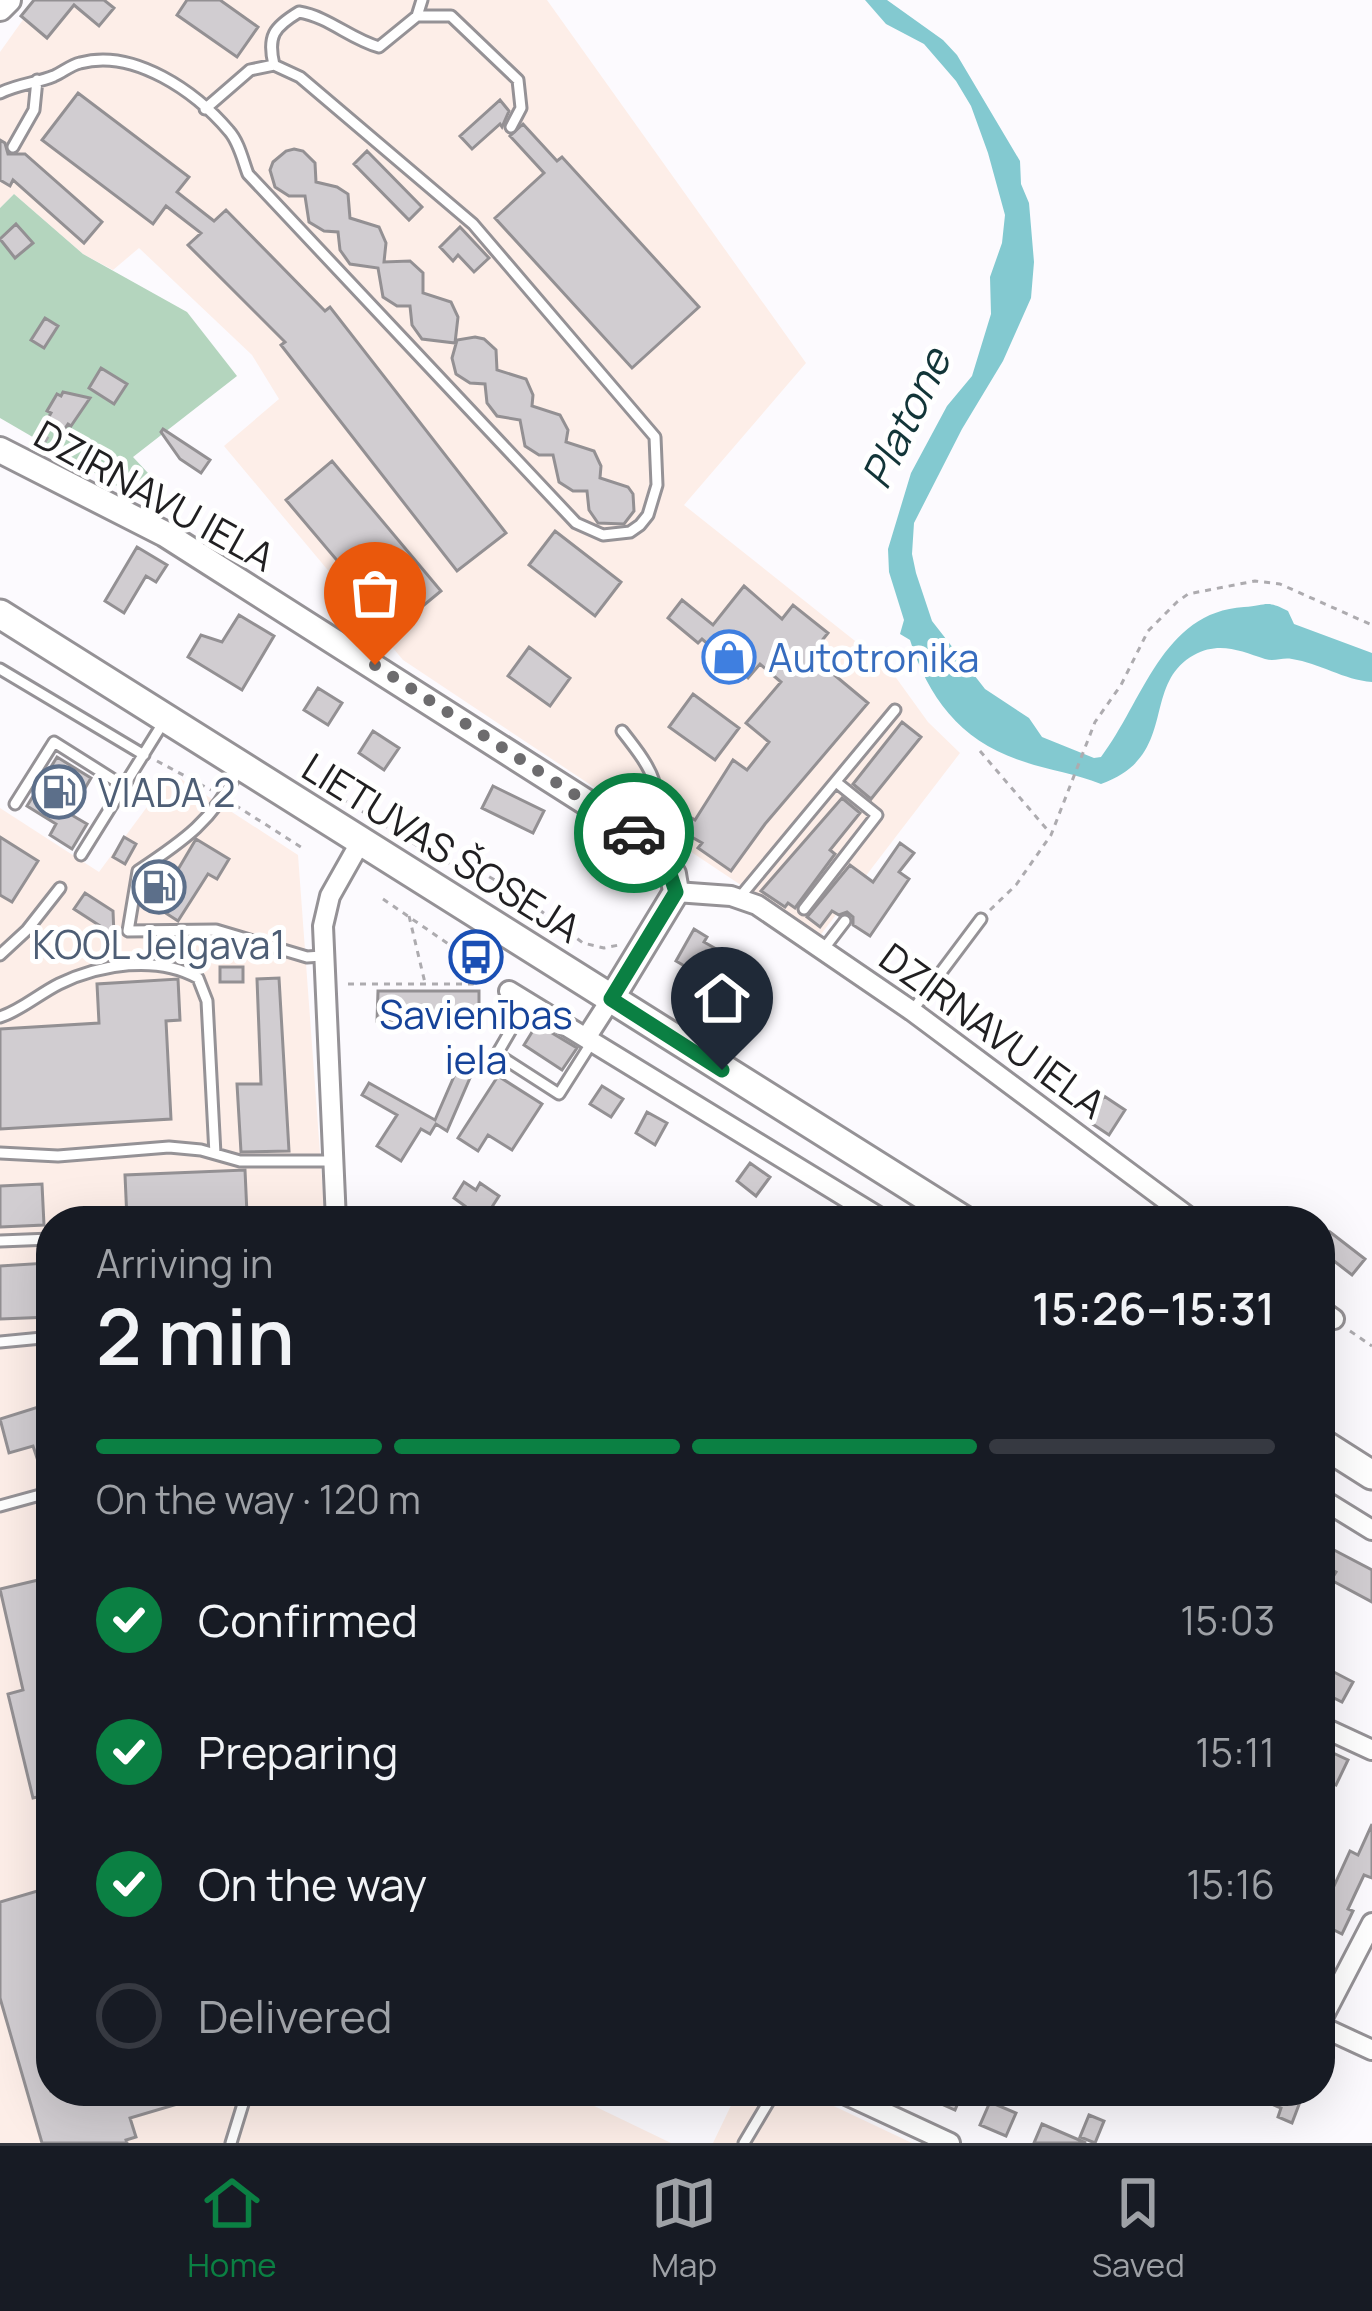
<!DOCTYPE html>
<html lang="en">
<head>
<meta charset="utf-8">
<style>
  body { margin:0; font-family:Manrope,sans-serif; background:#20242c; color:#f1f3f6; height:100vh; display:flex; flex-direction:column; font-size:45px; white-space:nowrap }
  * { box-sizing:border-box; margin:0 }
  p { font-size:39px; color:#9ea1a6 }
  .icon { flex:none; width:66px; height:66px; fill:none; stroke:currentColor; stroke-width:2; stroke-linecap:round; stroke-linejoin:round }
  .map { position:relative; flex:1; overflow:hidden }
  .details { position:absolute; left:36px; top:1206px; width:1299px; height:900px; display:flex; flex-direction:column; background:#171b24; border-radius:48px; box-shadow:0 12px 48px #0002 }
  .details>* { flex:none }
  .pin { position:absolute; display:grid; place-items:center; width:102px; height:102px; color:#fff; margin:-123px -51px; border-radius:50% 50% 50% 0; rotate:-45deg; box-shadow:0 0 12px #0007 }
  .pin .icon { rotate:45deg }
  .courier { position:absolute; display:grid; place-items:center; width:120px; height:120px; margin:-60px; border:9px solid #0b8043; border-radius:50%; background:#fff; color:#222; box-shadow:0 3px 15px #0007 }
  .head em { font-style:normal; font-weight:600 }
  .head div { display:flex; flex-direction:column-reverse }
  .head { display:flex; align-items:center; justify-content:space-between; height:204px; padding:0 60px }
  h1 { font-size:78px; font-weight:600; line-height:90px }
  .bar { display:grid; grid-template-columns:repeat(4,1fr); gap:18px 12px; align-content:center; height:144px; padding:0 60px }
  .bar i { height:15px; border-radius:9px; background:#363941 }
  .bar .current { background:#0b8043 }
  .bar p { grid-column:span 4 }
  ol { padding:0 60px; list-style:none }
  li { display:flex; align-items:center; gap:36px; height:132px }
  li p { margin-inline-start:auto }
  li .icon { padding:12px; border-radius:50%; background:#0b8043; color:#fff; stroke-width:4 }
  li:last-child { color:#9ea1a6 }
  li i { width:66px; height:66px; border:6px solid #363941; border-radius:50% }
  .tabs { display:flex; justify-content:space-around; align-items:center; height:168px; border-top:3px solid #363941; background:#171b24; font-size:33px; color:#9ea1a6 }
  .tabs a { display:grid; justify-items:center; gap:6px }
  .tabs .current { color:#0b8043 }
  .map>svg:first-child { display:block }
  .industrial { fill:#fdeee8 }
  .green { fill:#b4d5be }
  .water { fill:#83c9d0 }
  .building { fill:#d1cdd1; stroke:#939093; stroke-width:3 }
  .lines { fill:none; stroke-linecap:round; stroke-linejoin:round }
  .lane-casing { stroke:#959296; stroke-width:15 }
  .street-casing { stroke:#959296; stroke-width:24 }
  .secondary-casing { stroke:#959296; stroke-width:30 }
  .primary-casing { stroke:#959296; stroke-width:33 }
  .path { stroke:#adabaf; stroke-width:3; stroke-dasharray:6 6; stroke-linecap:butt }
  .lane { stroke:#fff; stroke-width:9 }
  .street { stroke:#fff; stroke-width:18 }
  .secondary { stroke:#fff; stroke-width:24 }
  .primary { stroke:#fff; stroke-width:27 }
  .done { stroke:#6d6c6e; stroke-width:12; stroke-dasharray:0 21.6 }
  .route { stroke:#0b8043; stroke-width:15 }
  .labels { text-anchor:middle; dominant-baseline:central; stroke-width:10; stroke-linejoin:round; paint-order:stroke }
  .street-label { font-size:39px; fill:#201f21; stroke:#fff }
  .shop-label { font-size:39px; fill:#366cbe; stroke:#fff; text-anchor:start }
  .service-label { font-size:39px; fill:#4e5e75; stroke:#fff; text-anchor:start }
  .transit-label { font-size:39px; fill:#164399; stroke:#fff }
  .water-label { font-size:42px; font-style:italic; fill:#123538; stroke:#fff }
</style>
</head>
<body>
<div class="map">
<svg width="1372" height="2143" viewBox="0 0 1372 2143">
  <rect width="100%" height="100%" fill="#fcfafe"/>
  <path class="industrial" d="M37,0H547L806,363L684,505L889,668L928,722L960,753L819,937L403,660L224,446L279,399L252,355L139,248L113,270L83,254L14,194L0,208V52Z
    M172,773L298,855L325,1221H51V2091H563L671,2143H0V808L99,872Z
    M738,2091H802L912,2143H713Z"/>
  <path class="green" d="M14,194L83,254L187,312L237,376L133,457L162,488L148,504L0,418V208Z"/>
  <path class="water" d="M865,0H887L943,40L957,55L1020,161L1021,184L1029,203L1034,262L1031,298L1003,361L962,429L914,523L912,554L916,573L932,621L985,689L1029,718L1042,737L1094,758L1101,757C1143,702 1162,612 1244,607C1266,606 1266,599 1288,611L1294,624L1372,653V682C1344,680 1319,663 1292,659C1282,657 1275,662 1265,659C1241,651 1219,641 1194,655C1140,685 1180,756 1101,784C1074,773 1046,770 1019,760C960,740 928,697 910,640L900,634L904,620L889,572L888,549L911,473L947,406L972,376L991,314L990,277L1002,243L1005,215L988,153L971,106L956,81L924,44L886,24Z"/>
  <path class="building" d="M34,0H104L114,8L99,26L74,5L47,38L21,16Z
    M187,0H220L258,27L237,57L177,15Z
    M78,93L189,177L177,192L214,221L226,210L325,311L330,307L506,533L457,571L281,345L285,342L188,245L201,233L166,206L153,224L42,140Z
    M500,100L509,111L502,127L500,124L472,149L460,136Z
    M523,124L557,161L562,157L699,307L632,368L495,218L544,173L510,136Z
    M0,140L5,143L8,154H25L102,222L84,243L13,180L10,186L0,180Z
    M294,149L303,151L315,163L316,182L337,187L348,194L350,218L379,227L386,243L384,262L410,261L423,273V293L451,302L458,317L455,343L422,339L412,325L410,306H397L383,297L378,268L350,264L340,250L338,232L324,231L309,222L305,196H289L275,187L270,170L273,162L286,151Z
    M367,151L422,207L409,220L354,164Z
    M16,224L33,243L15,258L0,239Z
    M460,227L489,258L474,272L458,255L453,261L440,247Z
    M45,318L58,326L44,348L31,340Z
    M475,337L484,339L496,350L497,370L526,379L533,395L532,406L560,415L568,430L566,442L594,451L601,466L600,478L628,487L633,494L634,511L624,524L598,523L589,510L587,491H573L559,482L553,455H539L525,446L520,420L497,416L487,403L485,384L470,383L456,374L452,358L457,340Z
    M101,368L127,384L114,404L89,388Z
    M63,392L90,398L71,426L68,424L64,430L47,420L51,413L47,411L57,394L61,396Z
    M163,429L210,460L201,473L180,459L161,432Z
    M332,461L441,591L395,629L286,500Z
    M555,531L621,582L595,616L529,565Z
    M137,547L167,565L156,582L146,576L124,613L105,601Z
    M744,586L782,619L793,605L828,633L816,648L826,656L820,663L868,703L765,824L731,871L698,848L702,843L669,824L677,809L695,820L733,760L747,770L769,742L746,723L781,682L760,664L748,678L702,639L698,643L668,618L682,600L713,625Z
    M239,615L274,636L242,690L188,657L201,635L222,642Z
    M529,647L570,678L550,706L508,676Z
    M318,688L342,703L328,725L304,710Z
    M693,694L739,728L715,760L669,727Z
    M902,722L921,737L871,799L853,784Z
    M373,731L399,748L384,770L359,753Z
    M57,757L91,778L70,814L87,824L72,849L50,835L56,824L27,806Z
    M493,786L544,811L533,833L482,808Z
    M842,798L860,813L830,850L835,854L795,908L788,903L785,907L761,891Z
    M0,837L38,861L12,902L0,895Z
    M124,837L136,844L125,864L113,857Z
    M196,839L229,859L217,879L208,874L178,921L147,901L165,873L173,878Z
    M900,843L914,853L899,872L909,879L870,936L853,925V917L847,912L839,915L832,911L820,927L807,917L850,865L873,882Z
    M85,893L113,911L114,935L74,909Z
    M694,929L707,937L704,942L725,954L710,981L676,961Z
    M220,967H243V982H220Z
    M279,978L289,1151L241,1152L237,1084H261L257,979Z
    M178,979L180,1020L166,1021L171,1119L0,1129V1029L99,1023L97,984Z
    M378,991H479V1021H377Z
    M537,1024L577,1048L562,1070L524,1045Z
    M462,1058L476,1064L447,1131L436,1124L430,1134L421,1129L401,1161L377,1146L397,1115L362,1095L369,1083L435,1120Z
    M498,1076L542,1104L512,1150L488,1135L478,1151L458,1138Z
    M602,1086L623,1099L611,1117L590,1104Z
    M1104,1096L1125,1110L1109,1135L1088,1121Z
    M647,1112L667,1123L655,1145L636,1133Z
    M750,1163L770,1177L756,1196L737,1181Z
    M245,1170L247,1214L127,1220L125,1175Z
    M464,1182L476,1190L480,1183L499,1196L483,1221H455L465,1206L454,1198Z
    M42,1184L44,1225L0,1227V1186Z
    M1330,1232L1365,1259L1352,1275L1320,1250Z
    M47,1263L50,1317L0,1319V1266Z
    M51,1403V1457L38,1461L33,1446L9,1453L0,1419Z
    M1334,1550L1372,1570V1602L1331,1580L1336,1572L1325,1566Z
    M51,1577V1794L33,1798L8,1694L23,1690L0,1589Z
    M1330,1670L1353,1682L1342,1702L1320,1691Z
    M1320,1747L1348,1760L1336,1785L1320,1777Z
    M1372,1824V1878L1364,1875L1348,1909L1353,1911L1342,1934L1320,1923L1331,1901L1320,1895V1879L1334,1886L1350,1851L1358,1855Z
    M51,1887V2091H207L208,2095L130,2118L136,2137L126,2140L127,2143H42L0,1998V1902Z
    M912,2091H963L955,2110Z
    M1274,2091H1289L1286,2097L1300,2102L1292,2123L1278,2117L1281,2108L1269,2103Z
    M990,2102L1016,2113L1006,2136L980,2125Z
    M1089,2115L1104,2121L1095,2143L1080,2137Z
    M1042,2124L1086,2143H1034Z"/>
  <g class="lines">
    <g class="lane-casing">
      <path id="lane" d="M417,16H451L518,80L521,108L511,127
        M274,65C267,36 274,27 299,12C329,17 350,39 379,47L417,16L422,0
        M0,93C18,84 37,83 54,76C63,72 71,65 80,63C134,48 196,92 229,131C239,142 243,161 248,174L576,523L603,535L630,532L640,525L648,515L657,485L655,437L473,224L300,77L274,65L250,70L205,109
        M13,147L34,110L37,80
        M0,669L144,755
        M622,731C656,774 662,786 656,841
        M239,770C212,821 185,840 138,871L128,931L216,930L307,957L322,956
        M15,804L54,742L122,785
        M81,855L163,723
        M739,898L895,710
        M804,909L877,815L836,782
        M822,951L845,921
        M0,955L27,930L60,888
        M526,1004L497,1054L559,1094L592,1042
        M912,1011L981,919
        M0,1017C20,1011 39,994 59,984C100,964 157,955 198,978L207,1001L215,1154
        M0,1153L58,1156L169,1147L201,1150L240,1161H333
        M0,1241L51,1239
        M0,1342L42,1338L51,1334
        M0,1506L51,1492
        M231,2143L247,2091
        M744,2143L775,2091"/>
    </g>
    <g class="street-casing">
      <path id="street" d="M676,892L731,896L757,905L912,1011L1194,1221
        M509,991L885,1221
        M586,1038L611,999
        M336,1221L323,926L330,896L361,841
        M1320,1309L1334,1319
        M1320,1498L1372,1530
        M1320,1726L1372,1750
        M1320,2023L1372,1923
        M1320,2026L1372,2050
        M838,2091L950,2143"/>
    </g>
    <g class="secondary-casing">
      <path id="secondary" d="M0,8L8,0
        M0,450L165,534L655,846L673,874L676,892L611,999"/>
    </g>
    <g class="primary-casing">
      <path id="primary" d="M0,614L965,1221
        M1320,1442L1372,1475"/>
    </g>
    <path class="path" d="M45,442L49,435
      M980,751L1050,833
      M157,761L211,790
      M301,773L440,860L486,875L516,892L583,943L604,948L619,945
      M235,805L304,849
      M383,899L495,976
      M990,910L1016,885L1051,835L1095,722L1121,685L1148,631L1177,602L1188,594L1255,581L1280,584L1372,625
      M409,916L425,983
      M348,984H473L482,970
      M1350,1331L1372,1346"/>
    <use href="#lane" class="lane"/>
    <use href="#street" class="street"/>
    <use href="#secondary" class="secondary"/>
    <use href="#primary" class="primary"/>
  </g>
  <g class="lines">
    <path class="done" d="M375,665L634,833"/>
    <path class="route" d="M634,833L664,856L676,892L611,999L722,1070"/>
  </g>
  <defs>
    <g id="shop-ring" transform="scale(2.7)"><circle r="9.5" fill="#fff" stroke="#3f7fe0" stroke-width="1.5"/><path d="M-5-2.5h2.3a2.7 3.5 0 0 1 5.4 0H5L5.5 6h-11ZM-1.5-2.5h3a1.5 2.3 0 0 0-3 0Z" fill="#3f7fe0"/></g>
    <g id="fuel-ring" transform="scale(2.7)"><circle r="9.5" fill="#fff" stroke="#5c6f8a" stroke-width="1.5"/><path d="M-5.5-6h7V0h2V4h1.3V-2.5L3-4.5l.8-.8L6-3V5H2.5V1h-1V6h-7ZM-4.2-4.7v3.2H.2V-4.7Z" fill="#5c6f8a"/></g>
    <g id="bus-ring" transform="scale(2.7)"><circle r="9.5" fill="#fff" stroke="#1a4fb4" stroke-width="1.5"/><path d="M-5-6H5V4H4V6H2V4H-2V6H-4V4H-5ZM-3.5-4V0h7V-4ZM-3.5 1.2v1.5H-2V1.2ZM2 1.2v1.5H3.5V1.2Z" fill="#1a4fb4"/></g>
  </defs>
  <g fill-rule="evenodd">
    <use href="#shop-ring" x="729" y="657"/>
    <use href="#fuel-ring" x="59" y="792"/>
    <use href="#fuel-ring" x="159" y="887"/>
    <use href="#bus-ring" x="476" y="957"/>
  </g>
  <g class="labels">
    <g class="street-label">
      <text transform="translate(155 495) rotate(29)">DZIRNAVU IELA</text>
      <text transform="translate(442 847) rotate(32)">LIETUVAS ŠOSEJA</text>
      <text transform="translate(993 1030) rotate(36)">DZIRNAVU IELA</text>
    </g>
    <g class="shop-label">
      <text x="768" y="657">Autotronika</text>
    </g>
    <g class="service-label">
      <text x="98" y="792">VIADA 2</text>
      <text x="159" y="944" text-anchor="middle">KOOL Jelgava1</text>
    </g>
    <g class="transit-label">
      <text x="476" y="1014">Savienības<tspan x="476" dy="45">iela</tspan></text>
    </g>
    <g class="water-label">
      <text transform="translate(905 418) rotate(-64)">Platone</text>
    </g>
  </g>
</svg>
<div class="pin" style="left:375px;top:665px;background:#ea580c"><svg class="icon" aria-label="bag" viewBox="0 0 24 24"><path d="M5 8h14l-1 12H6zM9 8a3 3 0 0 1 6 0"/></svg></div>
<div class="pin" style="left:722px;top:1070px;background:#1f2937"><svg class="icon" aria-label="home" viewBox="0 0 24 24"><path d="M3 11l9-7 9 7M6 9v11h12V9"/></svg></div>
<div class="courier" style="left:634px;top:833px"><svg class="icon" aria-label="car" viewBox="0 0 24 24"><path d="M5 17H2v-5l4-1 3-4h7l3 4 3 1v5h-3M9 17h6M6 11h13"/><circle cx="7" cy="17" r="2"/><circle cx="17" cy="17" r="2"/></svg></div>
<section class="details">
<div class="head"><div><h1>2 min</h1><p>Arriving in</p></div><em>15:26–15:31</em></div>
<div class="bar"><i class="current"></i><i class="current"></i><i class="current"></i><i></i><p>On the way · 120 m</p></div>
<ol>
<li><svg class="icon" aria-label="check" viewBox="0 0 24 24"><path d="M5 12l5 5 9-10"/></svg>Confirmed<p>15:03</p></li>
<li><svg class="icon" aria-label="check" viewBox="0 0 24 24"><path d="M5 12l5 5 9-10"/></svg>Preparing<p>15:11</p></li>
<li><svg class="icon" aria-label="check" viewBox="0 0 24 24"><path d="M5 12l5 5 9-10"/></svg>On the way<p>15:16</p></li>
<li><i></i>Delivered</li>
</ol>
</section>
</div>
<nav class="tabs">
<a class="current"><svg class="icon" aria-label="home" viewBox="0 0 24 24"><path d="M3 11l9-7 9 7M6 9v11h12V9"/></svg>Home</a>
<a><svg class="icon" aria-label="map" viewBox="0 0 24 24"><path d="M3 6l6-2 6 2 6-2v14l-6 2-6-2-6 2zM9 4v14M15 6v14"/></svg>Map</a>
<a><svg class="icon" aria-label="saved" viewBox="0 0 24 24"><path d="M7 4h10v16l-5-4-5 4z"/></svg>Saved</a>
</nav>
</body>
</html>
